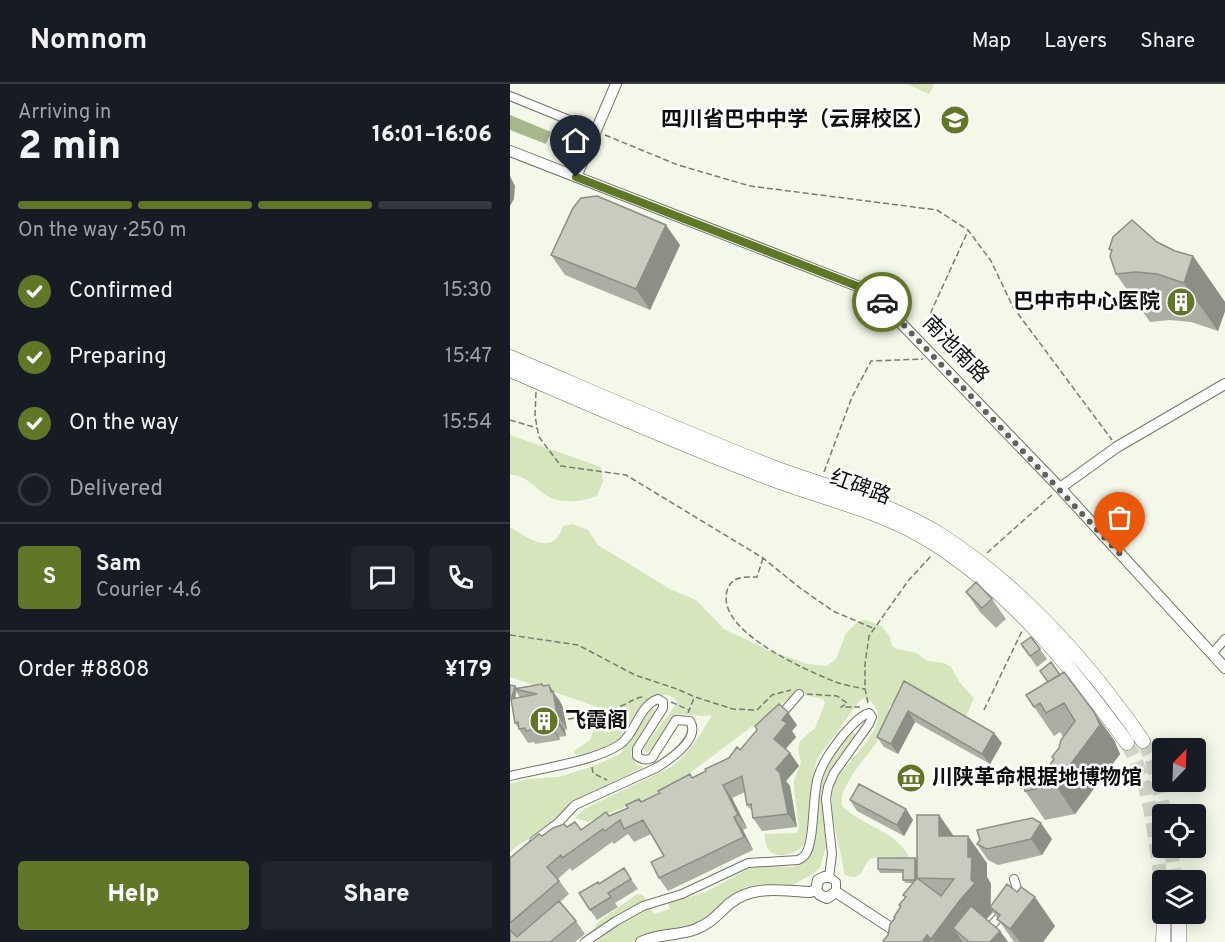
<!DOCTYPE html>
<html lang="en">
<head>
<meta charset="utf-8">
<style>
  body { margin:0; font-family:Overpass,"Noto Sans SC",sans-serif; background:#20242c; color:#f1f3f6; height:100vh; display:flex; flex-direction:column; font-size:22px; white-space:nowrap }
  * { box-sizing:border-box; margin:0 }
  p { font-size:20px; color:#9ea1a6 }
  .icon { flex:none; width:33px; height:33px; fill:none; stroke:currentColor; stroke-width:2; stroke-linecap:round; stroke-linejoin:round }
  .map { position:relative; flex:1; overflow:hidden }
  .panel { display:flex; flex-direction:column; background:#171b24; width:510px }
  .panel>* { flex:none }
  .needle { width:39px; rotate:23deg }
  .buttons { position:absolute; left:642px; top:654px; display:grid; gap:12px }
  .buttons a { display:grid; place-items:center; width:54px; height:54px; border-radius:6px; background:#171b24; box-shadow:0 3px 15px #0003; font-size:30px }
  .pin { position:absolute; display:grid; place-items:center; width:51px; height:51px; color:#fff; margin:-62px -26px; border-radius:50% 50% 50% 0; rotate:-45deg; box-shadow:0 0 6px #0007 }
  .pin .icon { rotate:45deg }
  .courier { position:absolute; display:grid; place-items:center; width:60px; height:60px; margin:-30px; border:4px solid #607728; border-radius:50%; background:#fff; color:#222; box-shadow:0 2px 8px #0007 }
  .headline em { font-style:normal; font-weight:800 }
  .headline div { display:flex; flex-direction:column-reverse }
  .headline { display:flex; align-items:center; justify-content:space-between; height:102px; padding:0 18px }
  h1 { font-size:39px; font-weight:800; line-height:45px }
  .bar { display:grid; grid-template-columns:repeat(4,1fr); gap:9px 6px; align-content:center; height:72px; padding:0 18px }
  .bar i { height:8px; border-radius:4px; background:#363941 }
  .bar .active { background:#607728 }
  .bar p { grid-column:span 4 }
  .line { display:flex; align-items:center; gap:15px; padding:0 18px; border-top:2px solid #363941 }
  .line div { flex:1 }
  .round { display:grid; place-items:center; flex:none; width:63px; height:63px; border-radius:6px; background:#20242c }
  ol { padding:0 18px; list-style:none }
  li { display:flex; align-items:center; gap:18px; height:66px }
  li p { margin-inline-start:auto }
  li .icon { padding:6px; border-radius:50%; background:#607728; color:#fff; stroke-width:4 }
  li:last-child { color:#9ea1a6 }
  li i { width:33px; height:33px; border:3px solid #363941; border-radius:50% }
  .primary-button { display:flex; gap:12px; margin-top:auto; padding:12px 18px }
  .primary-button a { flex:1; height:69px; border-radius:6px; background:#607728; color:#fff; font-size:24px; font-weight:800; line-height:69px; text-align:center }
  .primary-button a+a { background:#20242c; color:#f1f3f6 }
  header { display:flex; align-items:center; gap:36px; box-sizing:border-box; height:84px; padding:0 30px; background:#171b24; border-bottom:2px solid #363941 }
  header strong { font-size:28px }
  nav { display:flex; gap:33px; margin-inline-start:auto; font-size:21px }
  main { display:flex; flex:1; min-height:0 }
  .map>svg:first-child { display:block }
  .green { fill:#d6e5bc }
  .water { fill:#a8b88c }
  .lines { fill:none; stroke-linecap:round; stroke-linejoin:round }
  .primary-tunnel { stroke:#d1d5c8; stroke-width:14; stroke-dasharray:14 7; stroke-linecap:butt }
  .minor-casing { stroke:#707468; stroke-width:10 }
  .tertiary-casing { stroke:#707468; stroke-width:12 }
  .primary-casing { stroke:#707468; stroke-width:15 }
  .path { stroke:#777b71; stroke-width:1.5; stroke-dasharray:6 3; stroke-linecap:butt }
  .minor { stroke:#fff; stroke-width:8 }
  .tertiary { stroke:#fff; stroke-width:10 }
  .primary { stroke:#fff; stroke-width:14 }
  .wall { fill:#abafa3; fill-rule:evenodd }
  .shaded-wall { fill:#8b8f85 }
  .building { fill:#c7ccbe; stroke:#8b8f85; stroke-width:1.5; fill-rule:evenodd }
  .done { stroke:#5f6259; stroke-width:6; stroke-dasharray:0 10.8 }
  .route { stroke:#607728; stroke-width:8 }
  .labels { text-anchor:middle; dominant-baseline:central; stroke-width:5; stroke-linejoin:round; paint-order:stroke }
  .poi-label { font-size:21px; font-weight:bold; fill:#0f110c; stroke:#fff; text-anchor:end }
  .street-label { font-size:21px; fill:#0f110c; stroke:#fff }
</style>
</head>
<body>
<header>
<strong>Nomnom</strong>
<nav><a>Map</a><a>Layers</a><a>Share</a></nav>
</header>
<main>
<section class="panel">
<div class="headline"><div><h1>2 min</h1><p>Arriving in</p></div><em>16:01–16:06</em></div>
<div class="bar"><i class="active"></i><i class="active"></i><i class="active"></i><i></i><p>On the way · 250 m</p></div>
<ol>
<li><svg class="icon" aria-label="check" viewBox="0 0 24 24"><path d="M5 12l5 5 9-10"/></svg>Confirmed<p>15:30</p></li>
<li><svg class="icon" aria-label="check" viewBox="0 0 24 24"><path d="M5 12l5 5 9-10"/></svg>Preparing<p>15:47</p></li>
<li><svg class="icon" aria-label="check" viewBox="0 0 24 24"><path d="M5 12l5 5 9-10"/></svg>On the way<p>15:54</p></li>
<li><i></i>Delivered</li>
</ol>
<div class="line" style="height:108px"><b class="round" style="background:#607728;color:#fff">S</b><div><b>Sam</b><p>Courier · 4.6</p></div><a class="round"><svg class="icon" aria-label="chat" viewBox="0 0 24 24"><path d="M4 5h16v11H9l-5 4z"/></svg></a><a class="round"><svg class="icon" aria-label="phone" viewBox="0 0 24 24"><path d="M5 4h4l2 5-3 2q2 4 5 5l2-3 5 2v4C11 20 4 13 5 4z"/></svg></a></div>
<div class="line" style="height:78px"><div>Order #8808</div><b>¥179</b></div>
<div class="primary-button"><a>Help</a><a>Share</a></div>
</section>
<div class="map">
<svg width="715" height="858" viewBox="0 0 715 858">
  <rect width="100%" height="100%" fill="#f3f8e9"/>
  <path class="green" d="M397,0H424L419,10Z
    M0,351L91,383L93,397L87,412C74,417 54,420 41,414C27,407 17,390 0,391Z
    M62,440L78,446L88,461L160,505L186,516L214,545L258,566L297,580L317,582L326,575L336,549L349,537L356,536L372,542L380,553L382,562L387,565L406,569L418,577L434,579L441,583L450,599L464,614L455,635L390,621H380C377,629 377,640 373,648C362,669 327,701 332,722C352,742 384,746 398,771L397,774C387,774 372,771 363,774C351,777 356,801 334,790C332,762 312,720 328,693C339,675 392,633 355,614L350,616L306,677L295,760C280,776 253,777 255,750L286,749L289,745L284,705V696L291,678L288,665L290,657L305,644L315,619L313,615L294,611L282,612L159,705L78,738L65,734L74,725L161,683C179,670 190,651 201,633L200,631C187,634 177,628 164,632L142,665L136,669L133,666L135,662L167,619L166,616C161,611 156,610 149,611C126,614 123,641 108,655C102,660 94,663 87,666C79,669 72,672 64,670V667L80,656L84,645L89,640L97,638L107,640L108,637L102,628L0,593V443C20,455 43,473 53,442Z
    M143,624L145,627L122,664L121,670L126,680L134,683L61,718L46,737L7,762L0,769V700L16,695L48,693L84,682L110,670L139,627Z
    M342,648L345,649V653L313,715L316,763L310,783L304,789L281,802L250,800L236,803L222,812L193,838L179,843L138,849L121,858H79L87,839L127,810L133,811L144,830L160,825L158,819L196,808L239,784L254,782L283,783L290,781L301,770L302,761C305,737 303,707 313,686C320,672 332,660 342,648Z"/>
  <path class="water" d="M0,31L41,48L36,60L0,46Z"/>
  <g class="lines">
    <path class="primary-tunnel" d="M633,657L641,673L655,730
      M617,659C642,703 645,757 652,806
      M661,764L665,796"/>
    <g class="minor-casing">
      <path id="minor" d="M0,12L86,47
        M702,570L715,555
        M269,633L289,610
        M0,692C32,684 82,678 109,661C126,650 128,622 148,615L153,618V624L127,665V672C132,676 136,677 142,674L166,636L180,637C191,655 159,676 146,684L65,721L48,739L24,757
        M504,795L509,811L507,814
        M75,858L106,837L133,822L172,810L238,779L288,776C291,774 293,774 295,771C305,759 302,711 308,693C313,677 324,663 334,650C341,643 349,632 359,629L362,633L359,640L324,689L318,703L316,715L322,770L319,793L326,798V808
        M466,858L494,828"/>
    </g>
    <g class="tertiary-casing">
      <path id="tertiary" d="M0,67L360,207L550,404L715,584
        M66,93L106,0
        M550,404L607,363L715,300
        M306,806L308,796L314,793H319
        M131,858C148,849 169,852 186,845C200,840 208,830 219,820C244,800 271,807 300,808L306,806L310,811L317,814L326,808L384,846L390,858"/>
    </g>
    <g class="primary-casing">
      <path id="primary" d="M0,273C87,310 175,349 263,383C319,404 380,419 431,451C511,502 579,579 633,657
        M0,286C86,323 172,361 259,394C313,415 374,427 423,459C503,510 562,584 617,659
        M653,858L654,830
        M669,858V830"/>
    </g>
    <path class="path" d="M95,51L168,81L240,102L427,126L458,146L481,177L503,223L602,356
      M434,269L437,266L423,245L421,228L458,147
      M26,308L25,332L29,353L51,382L116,391L253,474L290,504L323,527L365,545
      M0,336L27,344
      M314,388L342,313L361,277L413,275
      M477,469L543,410
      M253,474L247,493C234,493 221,492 217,507C206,547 294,585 323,597C333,601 345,603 355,605
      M0,551L68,561L125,591L167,605L185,613L223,625L247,626L262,611L281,606
      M297,610L327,612L337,619L331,623H350
      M161,618L179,626
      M358,619L355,605V580L359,552L398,497L421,472
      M474,626L512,547
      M178,629L184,614
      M58,635C76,633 94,630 111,622C119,619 124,614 133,613
      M82,683L83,689L97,696"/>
    <use href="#minor" class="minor"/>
    <use href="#tertiary" class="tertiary"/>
    <use href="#primary" class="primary"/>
  </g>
  <path class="wall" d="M647,158L665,167L683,172L715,218V227L708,247L681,238L660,236L640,238L606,190L602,168L599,165Z
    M170,161L140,226L55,191L41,171Z
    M456,508L482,515L496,535L486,544L470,528Z
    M521,553L537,575L527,583L511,560Z
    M530,587L550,591L604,656L610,670L565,730L535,736L515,707L532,692L543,676L542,673L549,664L553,653L550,648L544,652L516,611L538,598Z
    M394,597L492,659L480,680L405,638L388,670L374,663L367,653Z
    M32,600L49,615L52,621L57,645L55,646L56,652L49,653L50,656L25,660L24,658L18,659L5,639L1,616L0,615V601L5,602L7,604ZM6,608L10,613L5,614Z
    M287,641L282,647L286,653L275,665L280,669L289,682L276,697L280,702L287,743L252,747L243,734L242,727L237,721L235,708L222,714L237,744L233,746L243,766L158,807L149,794L154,772L141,750L124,758L118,750L104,760L102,758L62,787L60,784L48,795L59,810L50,818L66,837L75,850L65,858H0V774L32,752L57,743L71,746L118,724L129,715L131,718L150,709L180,690L182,694L196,687L230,666Z
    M340,716L396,725L403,736L394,752L347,727Z
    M429,731L444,752L477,779V793L481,800V821L545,842L533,858H504L483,828L476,835L490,847L498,858H374L391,823L389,821L395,814L393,811L402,799H396L393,796V789H370L368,785L407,777Z
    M542,755L532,771L488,781L478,776L467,760L470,756Z
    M121,795L128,805L105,819L108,823L87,836L80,826L89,800Z"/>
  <path class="shaded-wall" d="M0,92L5,102L4,115L0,122Z
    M156,141L170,161L140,226L126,205Z
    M683,172L715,218V227L708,247L674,199Z
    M39,601L52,621L57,645L47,631Z
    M5,602L7,605H4L6,608L5,616L2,613Z
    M398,627L405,638L388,670L381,660Z
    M278,628L287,641L282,647L286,653L273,668L264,655L272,636Z
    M584,628L604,656L610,670L565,730L545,701Z
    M45,632L55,646L56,652L46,638Z
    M40,640L49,653L50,656L40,642Z
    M484,649L492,659L480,680L472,670Z
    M280,669L289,682L276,697L280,702L287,743L278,730L266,685Z
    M213,701L222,714L237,744L228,731Z
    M396,725L403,736L394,752L387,741Z
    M429,731L448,759L429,752Z
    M224,733L233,746L243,766L234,753Z
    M531,739L542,755L532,771L521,755Z
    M458,752L477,779V793L481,800L480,821L484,826L480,823L483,828L469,843L443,844L453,858H424L421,855L461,796L458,773Z
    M405,774L408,778L407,800L405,796Z
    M525,813L545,842L533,858H510L500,845Z
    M490,847L498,858H480Z
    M417,851L422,858H412Z"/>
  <path class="building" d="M87,112L156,141L126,205L41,171L63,124L71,114Z
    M622,136L647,158L665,167L683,172L674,199L647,190L626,188L606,190L600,172L602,166L599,165L603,153Z
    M466,498L482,515L472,524L456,508Z
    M521,553L530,565L520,572L511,560Z
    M541,578L550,591L538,598L530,587Z
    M554,588L584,628L590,641L545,701L515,707L513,695L532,692L544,675L542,673L549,664L551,656L565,637L554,619L536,629L530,619L524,623L516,611Z
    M394,597L484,649L472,670L398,627L381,660L367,653Z
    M32,600L33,602L39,601L41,608L43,607L47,631L45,632L46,638L40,640V642L16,647L15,644L9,645L8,638L5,639L1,615L27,610L4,605Z
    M0,601L5,602L2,613L0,612Z
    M269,620L278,628L272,636L277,639L264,655L280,669L266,685L270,689L278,730L243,734L241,720L237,721L232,692L213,701L228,731L224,733L234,753L149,794L141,778L154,772L133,736L114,745L110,736L95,747L93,745L52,774L51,771L37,783L49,797L0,839V774L29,750L32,752L43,744L54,740L57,743L65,738L71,746L96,728L99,732L118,724L116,721L129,715L131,718L150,709L148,707L180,690L182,694L196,687L195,685L219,674L227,663L230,666L247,646L245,642Z
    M349,700L396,725L387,741L340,716Z
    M407,731H429V752H458V773H462L461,796L465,799L450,816L421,855L417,851L412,858H374L373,857L378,851L380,840L385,834L384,833L391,822L389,821L396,813L393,811L407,794ZM407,794L444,795L431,812Z
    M522,734L531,739L521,755L477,765L467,760L470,756L467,746Z
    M368,774H405V796H393V786L368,785Z
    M114,784L121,795L98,809L101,813L80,826L69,809L88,798L89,800Z
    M497,800L507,808L511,803L525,813L500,845L487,835L490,831L480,823Z
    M49,817L66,837L40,858H1L0,857V846L7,853Z
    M461,822L490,847L480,858H459L443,844Z"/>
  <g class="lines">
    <path class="done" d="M372,218L610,470"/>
    <path class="route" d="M66,93L360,207L372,218"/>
  </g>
  <defs>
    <g id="school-disc" transform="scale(1.5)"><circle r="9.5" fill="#607728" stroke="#fff"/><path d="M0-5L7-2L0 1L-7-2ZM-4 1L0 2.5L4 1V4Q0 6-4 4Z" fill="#fff"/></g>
    <g id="building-disc" transform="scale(1.5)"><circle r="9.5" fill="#607728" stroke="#fff"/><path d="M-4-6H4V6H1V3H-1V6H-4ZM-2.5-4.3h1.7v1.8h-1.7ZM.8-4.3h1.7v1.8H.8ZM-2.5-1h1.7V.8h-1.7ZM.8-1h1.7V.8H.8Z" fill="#fff"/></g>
    <g id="museum-disc" transform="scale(1.5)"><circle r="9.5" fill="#607728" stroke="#fff"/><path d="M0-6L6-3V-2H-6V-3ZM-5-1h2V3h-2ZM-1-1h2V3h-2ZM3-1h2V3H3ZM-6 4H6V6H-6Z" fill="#fff"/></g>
  </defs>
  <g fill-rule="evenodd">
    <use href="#school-disc" x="445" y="36"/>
    <use href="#building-disc" x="671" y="218"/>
    <use href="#building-disc" x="34" y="637"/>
    <use href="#museum-disc" x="401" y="694"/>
  </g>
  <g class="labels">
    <g class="poi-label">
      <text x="424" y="36">四川省巴中中学（云屏校区）</text>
      <text x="650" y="218">巴中市中心医院</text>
      <text x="55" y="637" text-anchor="start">飞霞阁</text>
      <text x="422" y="694" text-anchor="start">川陕革命根据地博物馆</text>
    </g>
    <g class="street-label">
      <text transform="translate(445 266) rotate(46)">南池南路</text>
      <text transform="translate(350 404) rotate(20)">红碑路</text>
    </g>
  </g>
</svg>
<div class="buttons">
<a><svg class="needle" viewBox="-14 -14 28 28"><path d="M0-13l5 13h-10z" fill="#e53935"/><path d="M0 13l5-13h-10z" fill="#9ea1a6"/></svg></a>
<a><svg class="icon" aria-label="locate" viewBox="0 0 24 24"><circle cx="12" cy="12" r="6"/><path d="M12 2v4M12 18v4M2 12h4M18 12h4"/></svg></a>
<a><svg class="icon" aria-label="layers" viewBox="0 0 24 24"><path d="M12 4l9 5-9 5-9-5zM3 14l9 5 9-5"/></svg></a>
</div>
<div class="pin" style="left:610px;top:470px;background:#ea580c"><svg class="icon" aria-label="bag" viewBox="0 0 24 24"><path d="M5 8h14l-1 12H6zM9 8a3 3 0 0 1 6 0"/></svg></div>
<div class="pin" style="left:66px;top:93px;background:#1f2937"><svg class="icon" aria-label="home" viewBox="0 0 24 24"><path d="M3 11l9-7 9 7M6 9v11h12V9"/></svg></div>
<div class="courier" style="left:372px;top:218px"><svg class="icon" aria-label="car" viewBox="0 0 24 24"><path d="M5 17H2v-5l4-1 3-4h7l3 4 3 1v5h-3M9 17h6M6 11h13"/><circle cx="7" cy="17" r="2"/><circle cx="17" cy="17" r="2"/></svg></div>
</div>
</main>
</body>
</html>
